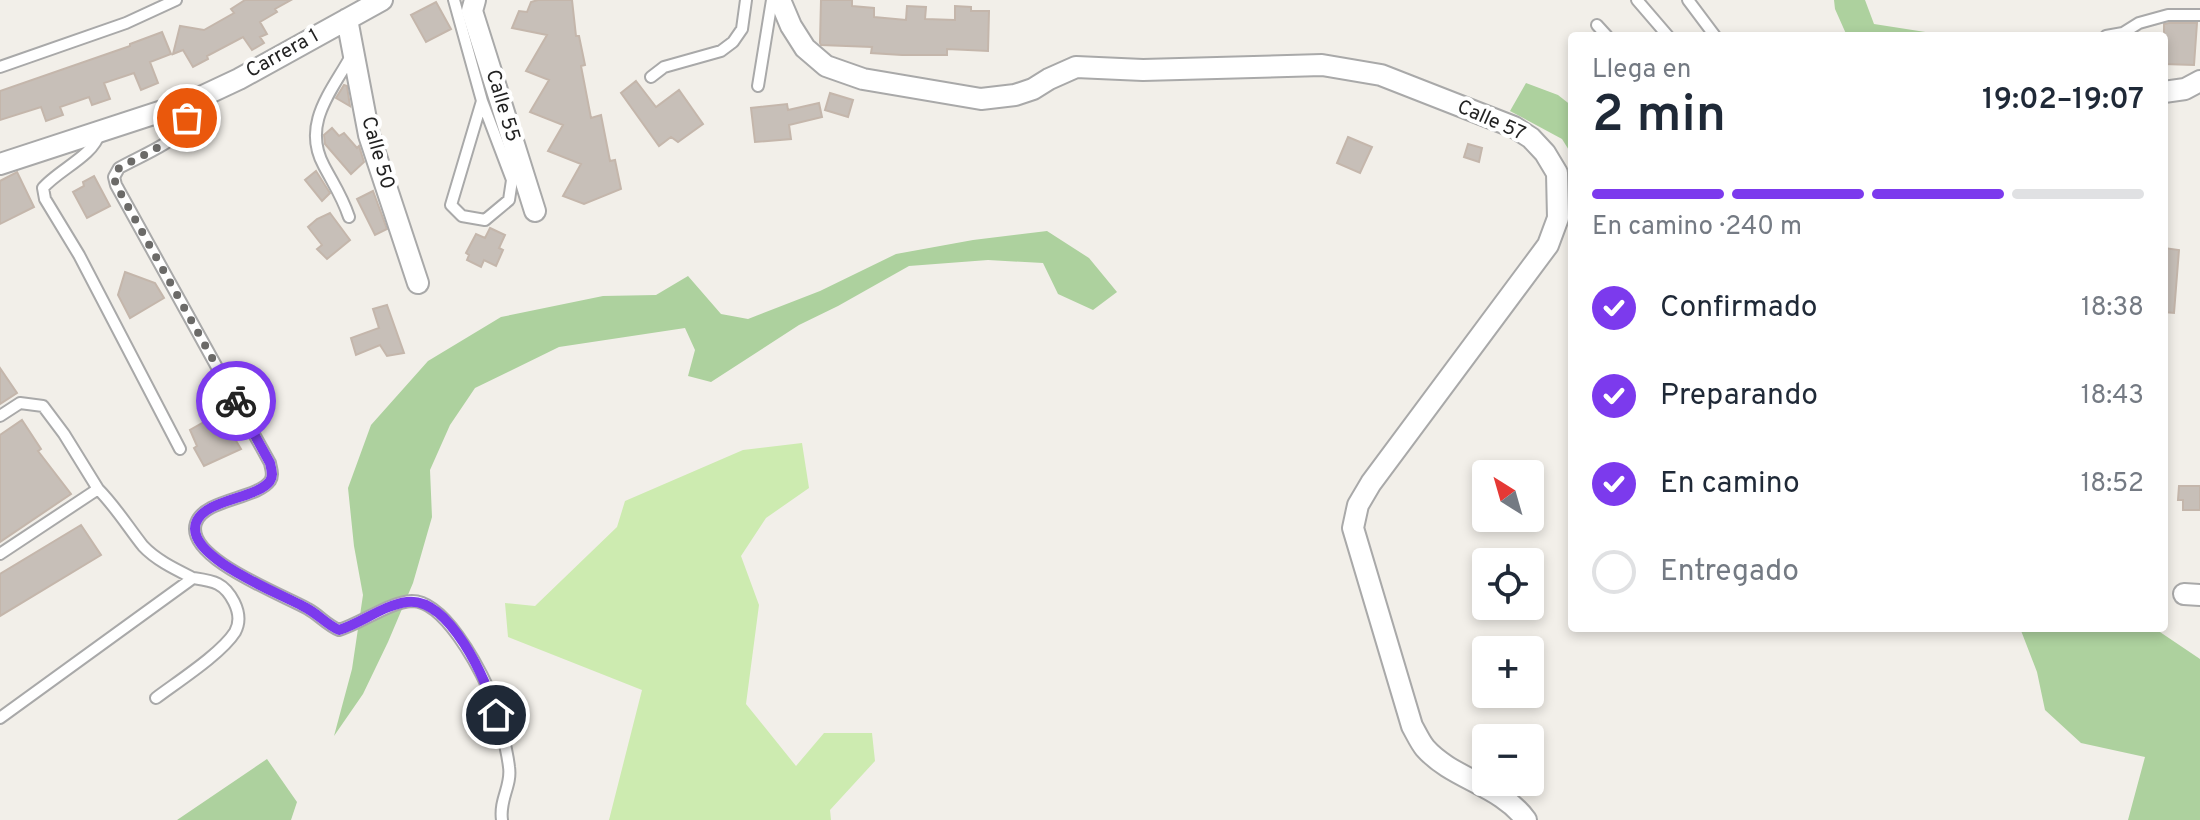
<!DOCTYPE html>
<html lang="es">
<head>
<meta charset="utf-8">
<style>
  body { margin:0; font-family:Overpass,sans-serif; background:#f6f6f7; color:#1f2937; height:100vh; display:flex; flex-direction:column; font-size:30px; white-space:nowrap }
  * { box-sizing:border-box; margin:0 }
  p { font-size:26px; color:#747a83 }
  .icon { flex:none; width:44px; height:44px; fill:none; stroke:currentColor; stroke-width:2; stroke-linecap:round; stroke-linejoin:round }
  .map { position:relative; flex:1; overflow:hidden }
  .details { position:absolute; left:1568px; top:32px; width:600px; height:600px; display:flex; flex-direction:column; background:#fff; border-radius:8px; box-shadow:0 4px 12px #0003 }
  .details>* { flex:none }
  .needle { width:52px; rotate:323deg }
  .fabs { position:absolute; left:1472px; top:460px; display:grid; gap:16px }
  .fabs a { display:grid; place-items:center; width:72px; height:72px; border-radius:8px; background:#fff; box-shadow:0 4px 12px #0003; font-size:40px }
  .pin { position:absolute; display:grid; place-items:center; width:68px; height:68px; color:#fff; margin:-34px; border:4px solid #fff; border-radius:50%; box-shadow:0 2px 8px #0007 }
  .courier { position:absolute; display:grid; place-items:center; width:80px; height:80px; margin:-40px; border:6px solid #7c3aed; border-radius:50%; background:#fff; color:#222; box-shadow:0 2px 10px #0007 }
  .summary em { font-style:normal; font-weight:600 }
  .summary div { display:flex; flex-direction:column-reverse }
  .summary { display:flex; align-items:center; justify-content:space-between; height:136px; padding:0 24px }
  h1 { font-size:52px; font-weight:600; line-height:60px }
  .bar { display:grid; grid-template-columns:repeat(4,1fr); gap:12px 8px; align-content:center; height:96px; padding:0 24px }
  .bar i { height:10px; border-radius:6px; background:#e0e1e3 }
  .bar .current { background:#7c3aed }
  .bar p { grid-column:span 4 }
  ol { padding:0 24px; list-style:none }
  li { display:flex; align-items:center; gap:24px; height:88px }
  li p { margin-inline-start:auto }
  li .icon { padding:8px; border-radius:50%; background:#7c3aed; color:#fff; stroke-width:4 }
  li:last-child { color:#747a83 }
  li i { width:44px; height:44px; border:4px solid #e0e1e3; border-radius:50% }
  .map>svg:first-child { display:block }
  .grass { fill:#cdebb0 }
  .forest { fill:#add19e }
  .building { fill:#c7bfb8; stroke:#c4b6ab; stroke-width:2 }
  .lines { fill:none; stroke-linecap:round; stroke-linejoin:round }
  .lane-casing { stroke:#a9a9a9; stroke-width:14 }
  .street-casing { stroke:#a9a9a9; stroke-width:24 }
  .lane { stroke:#fff; stroke-width:10 }
  .street { stroke:#fff; stroke-width:20 }
  .done { stroke:#6b6a68; stroke-width:8; stroke-dasharray:0 14.4 }
  .route { stroke:#7c3aed; stroke-width:10 }
  .labels { text-anchor:middle; dominant-baseline:central; stroke-width:8; stroke-linejoin:round; paint-order:stroke }
  .street-label { font-size:20px; fill:#222; stroke:#fff }
</style>
</head>
<body>
<div class="map">
<svg width="2200" height="820" viewBox="0 0 2200 820">
  <rect width="100%" height="100%" fill="#f2efe9"/>
  <path class="grass" d="M802,443L809,488L766,518L741,556L759,605L746,704L796,766L824,733H872L875,761L830,810L831,820H609L642,690L508,637L505,603L535,606L617,527L625,501L743,450Z"/>
  <path class="forest" d="M1834,0H1865L1874,24L1951,36H1847L1835,9Z
    M1526,83L1558,95L1572,106V155L1562,139L1510,111Z
    M1047,231L1089,258L1117,292L1093,310L1058,294L1043,263L988,260L909,266L838,306L799,325L711,382L688,376L695,350L685,328L559,347L475,388L450,425L430,470L432,517L413,583L388,642L363,694L334,736L352,669L363,595L354,546L348,488L371,425L428,361L501,317L603,296L656,295L688,276L721,314L748,319L820,291L896,254L973,240Z
    M2020,628H2154L2200,659V820H2128L2145,757L2081,743L2045,710L2037,672Z
    M267,759L297,802L291,820H177Z"/>
  <path class="building" d="M245,0H291L275,9L277,12L260,22L267,34L260,37L264,43L252,50L243,37L207,56L208,59L193,67L183,50L173,54L180,26L204,30L234,13L231,9Z
    M538,0H572L576,36H579L585,65L581,66L591,118L601,115L610,161L615,160L621,189L584,204L563,196L581,164L548,151L563,125L530,112L549,80L526,71L547,35L512,28L519,11L527,12L531,2Z
    M821,0H852V6L874,8V17L906,20L907,6L926,7L925,19L955,20V6L971,7V11H989L988,51L947,49V55H902L871,53L872,47L821,45L820,43Z
    M436,2L451,29L426,42L411,15Z
    M2169,23H2197L2194,65L2164,64V24Z
    M162,32L171,54L150,62L158,83L141,90L134,73L104,83L110,99L92,105L89,97L60,107L63,115L46,121L41,107L0,120V91L130,46V44Z
    M636,81L656,107L679,90L703,124L678,142L671,137L659,146L621,93Z
    M344,85L347,86L350,106L336,98Z
    M830,93L853,100L848,117L825,110Z
    M819,103L822,117L789,125L791,139L755,142L751,108L787,104L788,110Z
    M332,128L339,136L344,133L357,148L359,146L364,162L351,174L325,144L324,135Z
    M1348,137L1372,147L1360,173L1337,163Z
    M1468,144L1482,148L1479,162L1464,157Z
    M316,171L330,193L322,201L305,180Z
    M17,172L34,207L0,224V181Z
    M94,176L110,206L87,218L73,192L84,186L83,182Z
    M373,191L387,229L375,235L357,199Z
    M330,213L350,240L327,259L317,249L322,245L308,227L317,219Z
    M490,228L505,235L499,248L503,250L496,266L484,260L481,267L467,260L469,255L466,253L476,234L485,238Z
    M2164,248L2179,250L2174,313L2164,312Z
    M125,272L155,283L164,298L130,318L118,295Z
    M387,305L404,353L387,356L380,345L356,355L351,338L379,328L373,309Z
    M0,368L17,393L0,404Z
    M213,417L219,421L223,419L241,449L204,466L194,448L197,446L190,430Z
    M22,420L41,449L38,451L71,494L0,542V435Z
    M2179,486H2200V510H2183V500H2178Z
    M81,525L101,555L0,616V574Z"/>
  <g class="lines">
    <g class="lane-casing">
      <path id="lane" d="M454,0L482,101L512,180L509,200L485,220L462,216L451,205L482,101
        M1637,0L1668,36
        M1688,0L1715,36
        M1597,25L1607,36
        M2106,36L2123,33L2139,23L2168,15H2200
        M0,67L126,23L176,0
        M651,77L664,67L721,51L733,42L742,29L746,0
        M758,86L772,0
        M190,102C188,110 188,119 184,127C174,143 136,158 119,168L114,177L116,185L270,463C271,469 274,475 270,481C257,499 204,499 196,523C184,558 284,595 308,609C319,615 327,625 339,630C362,623 389,602 412,601C444,601 477,664 489,690C496,706 507,749 509,767C512,786 499,799 502,820
        M99,134C94,155 57,171 43,188L45,199L79,255L180,449
        M349,217C342,196 334,185 324,166C301,124 332,91 351,56
        M0,416L20,403L43,406L64,434L98,489L0,554
        M156,698C177,682 221,654 235,632C240,623 239,612 234,602C224,582 213,581 193,578
        M0,718L193,578C175,569 156,560 143,546C128,527 115,506 98,489"/>
    </g>
    <g class="street-casing">
      <path id="street" d="M475,0L472,11L535,211
        M780,0L791,26L805,48L826,66L863,79L981,99L1015,95L1033,89L1049,79L1076,67L1143,70L1322,65L1381,75L1514,127L1531,138L1545,153L1557,173L1558,218L1548,245L1371,483L1358,505L1353,528L1412,726C1416,733 1420,742 1425,748C1452,779 1501,785 1526,820
        M347,19L369,135L418,283
        M2164,92L2185,89L2200,81
        M0,164L190,102L239,79L382,0
        M2184,594L2200,595"/>
    </g>
    <use href="#lane" class="lane"/>
    <use href="#street" class="street"/>
  </g>
  <g class="lines">
    <path class="done" d="M187,118C176,143 142,155 119,168L114,177L116,185L236,401"/>
    <path class="route" d="M236,401L270,463C271,469 274,475 270,481C257,499 204,499 196,523C184,558 285,595 308,609C319,615 327,625 339,630C362,623 383,605 407,602C449,596 488,682 496,715"/>
  </g>
  <g class="labels">
    <g class="street-label">
      <text transform="translate(283 54) rotate(-29)">Carrera 1</text>
      <text transform="translate(502 106) rotate(73)">Calle 55</text>
      <text transform="translate(1491 121) rotate(24)">Calle 57</text>
      <text transform="translate(377 153) rotate(74)">Calle 50</text>
    </g>
  </g>
</svg>
<div class="fabs">
<a><svg class="needle" viewBox="-14 -14 28 28"><path d="M0-13l5 13h-10z" fill="#e53935"/><path d="M0 13l5-13h-10z" fill="#747a83"/></svg></a>
<a><svg class="icon" aria-label="locate" viewBox="0 0 24 24"><circle cx="12" cy="12" r="6"/><path d="M12 2v4M12 18v4M2 12h4M18 12h4"/></svg></a>
<a>+</a>
<a>−</a>
</div>
<div class="pin" style="left:187px;top:118px;background:#ea580c"><svg class="icon" aria-label="bag" viewBox="0 0 24 24"><path d="M5 8h14l-1 12H6zM9 8a3 3 0 0 1 6 0"/></svg></div>
<div class="pin" style="left:496px;top:715px;background:#1f2937"><svg class="icon" aria-label="home" viewBox="0 0 24 24"><path d="M3 11l9-7 9 7M6 9v11h12V9"/></svg></div>
<div class="courier" style="left:236px;top:401px"><svg class="icon" aria-label="bike" viewBox="0 0 24 24"><circle cx="6" cy="16" r="4"/><circle cx="18" cy="16" r="4"/><path d="M6 16l4-8h5l3 8M10 8l3 8H6M13 5h3"/></svg></div>
<section class="details">
<div class="summary"><div><h1>2 min</h1><p>Llega en</p></div><em>19:02–19:07</em></div>
<div class="bar"><i class="current"></i><i class="current"></i><i class="current"></i><i></i><p>En camino · 240 m</p></div>
<ol>
<li><svg class="icon" aria-label="check" viewBox="0 0 24 24"><path d="M5 12l5 5 9-10"/></svg>Confirmado<p>18:38</p></li>
<li><svg class="icon" aria-label="check" viewBox="0 0 24 24"><path d="M5 12l5 5 9-10"/></svg>Preparando<p>18:43</p></li>
<li><svg class="icon" aria-label="check" viewBox="0 0 24 24"><path d="M5 12l5 5 9-10"/></svg>En camino<p>18:52</p></li>
<li><i></i>Entregado</li>
</ol>
</section>
</div>
</body>
</html>
